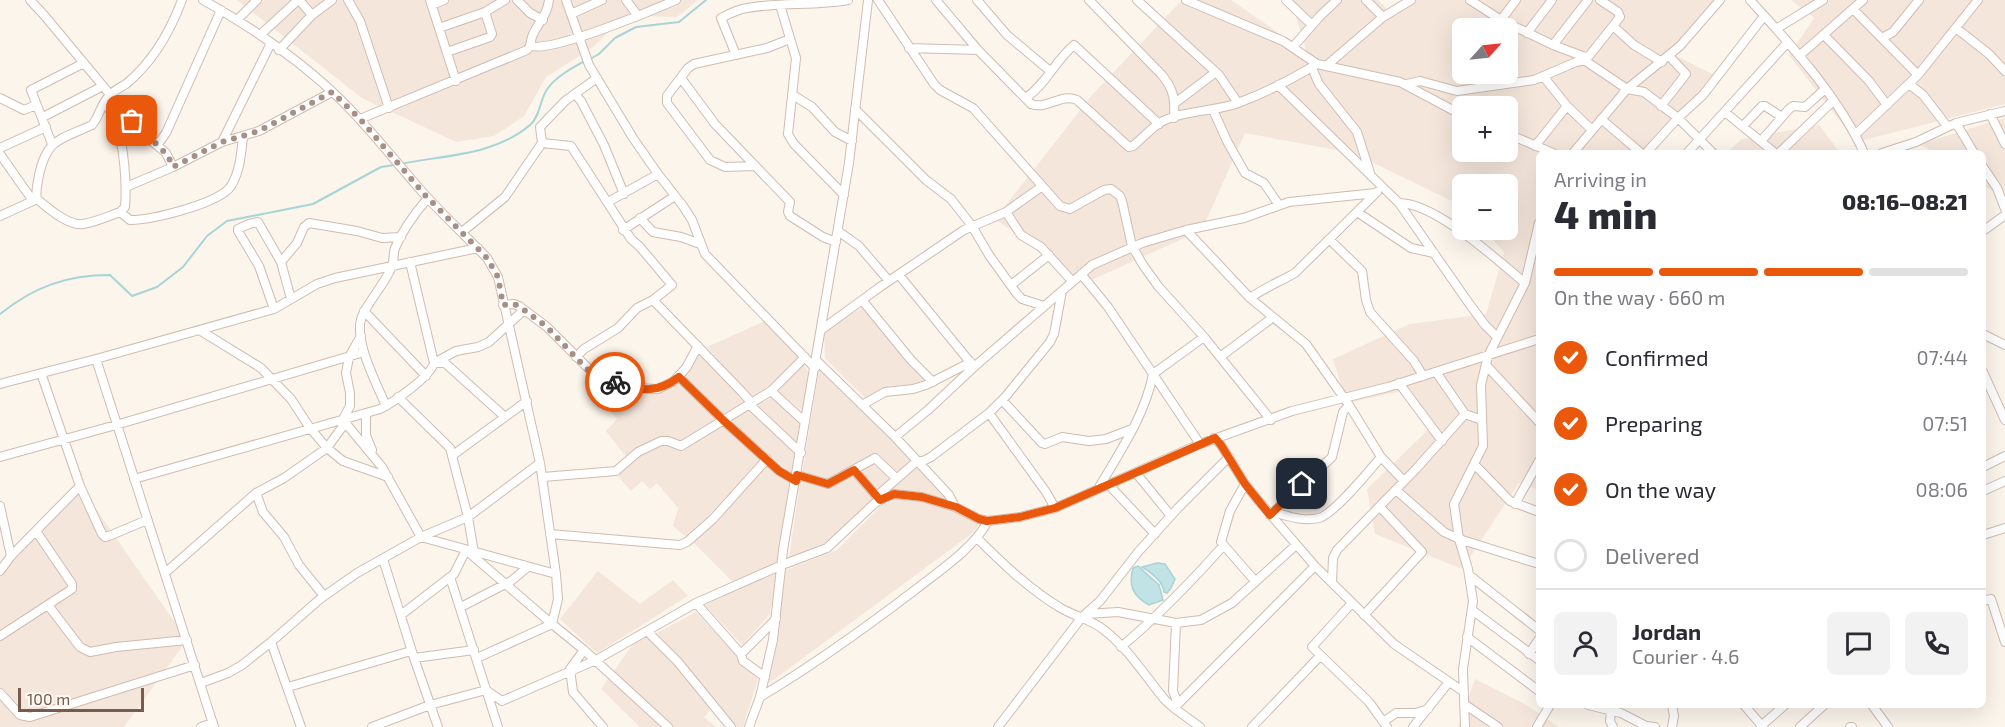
<!DOCTYPE html>
<html lang="en">
<head>
<meta charset="utf-8">
<style>
  body { margin:0; font-family:"Exo 2",sans-serif; background:#f2f2f3; color:#2b2b33; height:100vh; display:flex; flex-direction:column; font-size:22px; white-space:nowrap }
  * { box-sizing:border-box; margin:0 }
  p { font-size:20px; color:#7c7c81 }
  .icon { flex:none; width:33px; height:33px; fill:none; stroke:currentColor; stroke-width:2; stroke-linecap:round; stroke-linejoin:round }
  .map { position:relative; flex:1; overflow:hidden }
  .drawer { position:absolute; left:1536px; top:150px; width:450px; height:558px; display:flex; flex-direction:column; background:#fff; border-radius:9px; box-shadow:0 6px 24px #0002 }
  .drawer>* { flex:none }
  .needle { width:39px; rotate:63deg }
  .controls { position:absolute; left:1452px; top:18px; display:grid; gap:12px }
  .controls a { display:grid; place-items:center; width:66px; height:66px; border-radius:9px; background:#fff; box-shadow:0 6px 24px #0002; font-size:30px }
  .scale { position:absolute; left:18px; bottom:15px; width:126px; box-sizing:border-box; padding-left:6px; border:3px solid #785a4f; border-top:0; font-size:16px; line-height:21px; white-space:nowrap; color:#785a4f; -webkit-text-stroke:4px #fef9f3; paint-order:stroke }
  .pin { position:absolute; display:grid; place-items:center; width:51px; height:51px; color:#fff; margin:-26px; border-radius:12px; box-shadow:0 3px 9px #0006 }
  .courier { position:absolute; display:grid; place-items:center; width:60px; height:60px; margin:-30px; border:4px solid #ea580c; border-radius:50%; background:#fff; color:#222; box-shadow:0 2px 8px #0007 }
  .summary em { font-style:normal; font-weight:800 }
  .summary div { display:flex; flex-direction:column-reverse }
  .summary { display:flex; align-items:center; justify-content:space-between; height:102px; padding:0 18px }
  h1 { font-size:39px; font-weight:800; line-height:45px }
  .bar { display:grid; grid-template-columns:repeat(4,1fr); gap:9px 6px; align-content:center; height:72px; padding:0 18px }
  .bar i { height:8px; border-radius:4px; background:#e1e1e2 }
  .bar .selected { background:#ea580c }
  .bar p { grid-column:span 4 }
  .line { display:flex; align-items:center; gap:15px; padding:0 18px; border-top:2px solid #e1e1e2 }
  .line div { flex:1 }
  .round { display:grid; place-items:center; flex:none; width:63px; height:63px; border-radius:9px; background:#f2f2f3 }
  ol { padding:0 18px; list-style:none }
  li { display:flex; align-items:center; gap:18px; height:66px }
  li p { margin-inline-start:auto }
  li .icon { padding:6px; border-radius:50%; background:#ea580c; color:#fff; stroke-width:4 }
  li:last-child { color:#7c7c81 }
  li i { width:33px; height:33px; border:3px solid #e1e1e2; border-radius:50% }
  .map>svg:first-child { display:block }
  .residential { fill:#f4e6db; fill-rule:evenodd }
  .water { fill:#c1e3e6; stroke:#a7d4d7; stroke-width:1.5 }
  .lines { fill:none; stroke-linecap:round; stroke-linejoin:round }
  .stream { stroke:#a7d4d7; stroke-width:2 }
  .minor-casing { stroke:#cfbcb1; stroke-width:10 }
  .minor { stroke:#fff; stroke-width:8 }
  .done { stroke:#a69086; stroke-width:6; stroke-dasharray:0 10.8 }
  .route { stroke:#ea580c; stroke-width:8 }
</style>
</head>
<body>
<div class="map">
<svg width="2005" height="727" viewBox="0 0 2005 727">
  <rect width="100%" height="100%" fill="#fcf5ec"/>
  <path class="residential" d="M237,0H698L677,17L640,16L613,28L592,48L546,77L524,116L494,136L456,142L362,98Z
    M1182,0H1231L1307,53L1291,0H1378L1388,10L1406,0H1716L1670,53L1722,79L1649,151L1651,153H1539V490L1519,483L1462,569L1375,534L1367,489L1433,425L1406,390L1347,403L1333,359L1410,324L1486,314L1504,252L1484,230H1508V184H1462V206L1353,153L1245,133L1202,230L1085,283L995,219L1092,95ZM1462,28H1508V74H1462ZM1462,106H1508V152H1462Z
    M1791,0H2005V104L1856,142L1789,55L1814,18Z
    M2005,118V199L1983,185V153H1935L1920,144Z
    M1819,125L1840,153H1726L1742,139Z
    M864,307L927,380L918,384L889,386L867,400L825,358L824,331Z
    M765,321L800,357L783,375L752,399L707,347Z
    M701,349L750,401L724,415L684,377Z
    M804,364L808,372L805,413L778,391Z
    M819,369L881,426L910,461L895,476L875,454L828,481L802,474Z
    M679,379L720,419L680,444L664,437L636,449L627,458L606,431L617,419L594,393L607,382L637,392Z
    M771,398L800,422L796,444L758,405Z
    M750,409L796,454L793,475L730,421Z
    M722,424L763,460L687,538L673,526L678,508L657,483L650,489L642,481L631,491L617,475L639,456L664,445L681,450Z
    M875,462L891,479L877,491L860,471Z
    M767,465L791,483L778,563L733,582L693,542L736,501Z
    M916,466L949,500L922,492L882,491Z
    M854,474L874,499L831,540L789,559L800,482L831,488Z
    M80,486L187,640L124,727H0V563Z
    M922,497L979,524L974,532L768,684L786,570L837,550L881,506L896,499Z
    M598,571L640,604L673,580L688,596L597,653L560,619Z
    M777,572L770,614L742,645L705,605Z
    M696,612L758,679L743,727H737L657,633Z
    M646,626L711,709L704,717L716,727H640L601,689Z
    M1475,679L1525,704L1559,727H1458Z"/>
  <path class="water" d="M1157,563L1165,564L1175,579L1171,588L1167,593L1164,592C1163,581 1152,573 1142,567Z
    M1138,566L1159,585L1163,600L1149,605C1133,596 1128,586 1133,568Z"/>
  <g class="lines">
    <path class="stream" d="M590,59L599,54L615,38L636,27L679,22L706,0
      M400,164C444,155 494,156 530,125C540,117 540,98 548,88C557,76 572,68 585,61
      M0,314C34,287 66,275 110,275L132,296L157,287L183,267L207,236L227,221L313,204L381,167L394,165"/>
    <g class="minor-casing">
      <path id="minor" d="M30,0L44,15L142,133L166,153L173,167
        M203,0C251,27 300,60 340,99C371,129 397,164 426,196C445,217 467,237 487,258L498,277L540,463L556,574L558,599L552,624L584,650L570,669L573,692L603,727
        M299,0L312,15
        M348,0L360,21L389,108
        M430,0L456,81
        M517,0L530,13L543,20
        M566,0L589,65L633,138L658,174L683,206L692,220L705,254L815,368
        M626,0L638,16
        M878,0L934,84L940,90L973,108L1060,206L1070,209L1104,190L1111,189L1120,196L1122,201L1132,246L1143,265L1158,286L1204,337L1271,420
        M936,0L978,50L1031,104C1047,110 1061,93 1077,100L1129,147L1133,146C1142,139 1151,128 1161,122C1184,110 1214,112 1238,103C1265,93 1292,79 1317,64
        M977,0L1007,35L1050,71
        M1089,0L1162,75C1174,90 1175,99 1174,118
        M1137,0L1219,75L1238,103
        M1186,0L1283,41L1317,64L1400,82L1462,115
        M1286,0L1312,25
        M1366,0L1383,17
        M1470,0L1501,20L1553,45L1585,57L1587,62L1627,89L1644,92L1678,118L1713,153
        M1750,0C1791,45 1839,97 1864,153
        M432,5L444,0
        M780,5L796,58L788,134L794,144L844,195
        M1853,9L1918,75
        M571,14L602,0
        M238,19L257,0
        M1501,20L1516,0
        M1613,26L1634,45L1662,62
        M439,28L485,12L505,0
        M1956,28L1989,54L2005,71
        M1776,29L1823,0
        M1527,33L1552,0
        M260,35L298,0
        M1824,35L1869,81L1887,105
        M1882,38L1893,32L1919,0
        M1553,45L1588,0
        M531,46C553,52 651,11 676,0
        M1293,47L1320,16L1337,0
        M909,48L978,50
        M279,50L312,15L332,0
        M447,52L490,37L492,34L485,12
        M736,55L721,18C729,14 738,9 747,8C781,2 815,6 848,0
        M1799,56L1863,0
        M1585,57L1589,56L1620,17L1618,12L1600,0
        M1326,66L1383,17L1411,0
        M1312,68L1319,84L1357,132L1371,176
        M1543,76L1567,106L1592,130
        M681,78L715,124L790,202L788,212L790,216L823,237L836,242
        M1407,84L1420,81L1457,91L1534,80L1576,62L1586,60
        M1909,84L1923,95L1947,126
        M1278,85L1399,203L1468,302L1485,325L1497,337
        M575,94L581,101L604,145L624,194
        M793,95L812,107L835,132L852,141
        M0,98L24,110L36,105
        M1026,98C1046,84 1055,61 1074,45L1159,124
        M105,102C109,109 114,116 116,123C124,146 127,183 125,207L120,212C109,216 96,222 83,224C68,226 48,208 37,199C35,190 38,183 39,175C47,138 60,140 92,125C100,116 101,102 111,94C115,90 121,87 126,84C153,62 170,32 182,0
        M1175,103L1216,72
        M1661,106L1686,74L1669,56
        M855,109L926,180L951,199L972,226L989,255L1017,294L1022,299L1044,306
        M1213,110L1227,141L1245,173L1264,183L1279,205
        M1725,112L1775,153
        M1990,114L2005,144
        M43,117L103,86
        M360,119L527,50C532,45 530,43 532,37C537,23 547,17 549,0
        M1601,119L1641,153
        M1956,123L1974,153
        M1743,126L1762,106H1765L1782,117
        M1508,134L1553,153
        M1856,134L1918,75L1978,0
        M1761,141L1789,109L1793,106L1805,107L1824,90
        M222,142L271,43
        M542,143L571,146L631,239L640,247L672,285L653,300L637,308L618,328L584,349L576,357
        M52,144L31,90L84,63
        M158,144L166,133L221,10
        M1535,146L1567,106
        M0,148L46,127
        M1573,153L1627,89L1680,46L1720,0
        M1646,153L1678,118L1703,95L1764,16
        M1687,153L1787,43
        M1779,153L1833,101
        M1882,153L1916,142L1956,123L2005,111
        M0,154L33,201
        M755,166L725,167L710,160L667,103V96L688,68L694,64L767,48L790,39
        M1983,167L1997,188L2005,209
        M126,187L173,167L222,142L259,131L332,92
        M608,202L658,174
        M1399,203C1436,203 1497,260 1525,283
        M120,212L130,220C151,220 219,204 231,186C240,171 241,155 243,137
        M1006,212L1021,235L1041,247L1072,281
        M1357,212L1411,248L1434,253
        M0,216L37,199
        M640,218L653,232L681,237L700,244
        M623,230L675,196
        M1186,230L1250,298L1306,344L1349,405L1381,457L1404,481
        M838,231L859,246L889,281
        M1983,231L2005,215
        M462,232L505,197L542,143L540,127L565,101L597,78
        M1330,240L1362,271L1366,300L1370,312L1414,361L1423,376
        M281,262L297,243L304,227L309,223L357,231L382,238L401,237
        M1081,274L1108,307L1200,444
        M899,275L974,367
        M1011,285L1049,255
        M1250,298C1264,288 1279,282 1295,273L1377,192
        M653,300L742,392L750,401V405L801,453
        M862,300L911,360L933,382
        M503,305L514,304L519,306L547,327L593,373L631,388L658,389L674,381L686,368L698,346
        M274,309L259,266L238,231V229L249,224L258,222L281,262L291,299
        M364,311L426,376
        M821,330L880,287L964,230L1006,212L1041,187
        M201,331L261,368L291,399L310,428L327,448L343,461L388,477
        M1983,334L2005,345
        M1220,357L1272,318
        M96,359L274,309L317,284L335,278L478,248
        M816,360L895,437L949,495L955,507
        M434,363L456,351L478,347L489,342L524,310
        M435,363H445L505,417
        M1486,365L1539,422
        M1436,372L1465,414L1482,420
        M1983,372L2005,420
        M41,373L80,486L102,534L105,537L109,536L147,520
        M679,377L723,420L779,471L796,481
        M1399,383L1442,441
        M0,384L96,359L214,727
        M771,391L805,422
        M398,397L450,448L468,517L474,553
        M1002,400L1042,443L1045,444L1062,437L1089,441L1106,439L1132,429
        M862,405L885,392L913,389L926,385L971,362
        M386,406C377,384 351,337 363,314C371,298 386,282 392,266C394,261 393,254 395,248C403,229 415,213 428,198
        M366,413V435L372,450
        M989,413L1046,492L1055,508
        M343,420L382,467L421,537L556,574
        M895,437L928,410L974,367L1092,265L1142,243L1186,230L1244,218L1289,202L1376,193
        M1214,438L1221,445L1245,484L1257,499L1315,566L1394,644L1464,692
        M453,455L527,401
        M0,457L116,425L364,352
        M1474,464L1510,501L1539,512
        M1983,467L2005,456
        M854,470L879,499
        M1136,473L1171,516
        M797,475L828,484L875,458L896,478
        M543,477L616,471L638,452L661,441H668L681,446L771,391L805,357
        M134,479L380,409C394,402 430,377 434,363L410,262
        M1245,484L1230,511L1221,542L1255,581
        M1109,485L1155,534
        M1098,489C1119,453 1145,416 1153,374L1204,337
        M1396,490L1444,532L1459,539L1539,564
        M1983,491L2005,481
        M256,493L263,512L284,537L299,565L324,596
        M877,496L917,461H923L931,457L989,413L1006,396L1050,342L1054,334L1062,291
        M1515,504L1539,461
        M0,506L11,556
        M1273,512C1288,516 1303,522 1319,518C1334,514 1369,471 1381,457
        M1270,515L1332,457L1343,412L1349,405
        M550,534L667,544L680,545L687,542L713,519L767,459
        M1983,535L2005,528
        M977,538C1002,563 1029,589 1059,607C1073,616 1091,619 1104,630C1128,648 1146,677 1165,700L1174,708L1200,727
        M383,559L414,658L438,727
        M0,571L11,556L80,486
        M165,573L256,493L284,478L327,448L343,426V419L350,406V393L346,373L349,357L361,336
        M1469,575L1539,630
        M450,577L498,727
        M1332,582L1333,558L1337,550L1416,469L1465,414
        M1983,601L1991,599L2005,642
        M696,603L741,654L743,661L765,677
        M1352,603L1312,647L1369,702L1387,727
        M48,605L80,647L90,652L116,647L187,640
        M461,607L511,581L528,567
        M1472,610L1539,660
        M1087,614L1118,612L1176,623L1201,620L1232,603L1296,545
        M401,615L454,574L466,550L552,624L477,658
        M1364,615L1422,552L1380,507
        M1176,623L1173,691L1178,704
        M647,631L678,662L731,727
        M0,636L72,589V584L36,531
        M1467,637L1539,691
        M271,642L301,727
        M1121,647C1158,616 1191,582 1223,546
        M584,650L668,727
        M741,654L776,619
        M1529,654L1539,639
        M414,658L474,650
        M201,683L228,673L242,665L271,642L320,599L357,573L421,537L468,517L540,463
        M288,687L411,651
        M0,693L20,715L30,717L195,665
        M760,697C814,665 865,628 915,590C939,571 974,548 988,521
        M1464,704L1498,727
        M1588,705L1621,713L1646,726L1655,727
        M1672,705L1674,716L1672,727
        M1744,705L1763,727
        M1872,705L1888,727
        M1174,708L1315,566
        M1611,711L1610,721L1613,727
        M1383,722L1396,713H1416L1428,709
        M1761,726L1785,705
        M201,727L213,723
        M372,727L430,705L486,690L502,701L596,660L696,603L782,565L827,548L875,503L886,497L894,494L922,497L955,507L979,519L988,521L1020,517L1055,508L1200,444L1292,411L1388,387L1539,339
        M749,727L760,697L773,640L783,550L849,163L868,0
        M998,727L1082,617L1100,601L1139,551L1178,508L1229,457
        M1252,727L1320,656
        M1413,727L1449,682
        M1465,727L1463,669L1473,601L1468,569L1459,539L1454,504L1483,446L1481,385L1488,356L1525,283L1539,223
        M1537,727L1550,705
        M1800,727L1824,705
        M1850,727H1852"/>
    </g>
    <use href="#minor" class="minor"/>
  </g>
  <g class="lines">
    <path class="done" d="M132,121C145,137 166,147 173,167L222,142L259,131L332,92L360,119L425,195L487,258L498,277L503,305L514,304L519,306L547,327L587,369L593,373L615,382"/>
    <path class="route" d="M615,382C640,391 657,394 679,377L723,420L779,471L796,481L797,475L828,484L854,470L880,500L894,494L922,497L956,507L979,519L987,521L1020,517L1055,508L1215,438L1221,445L1245,484L1270,515L1302,484"/>
  </g>
</svg>
<div class="controls">
<a><svg class="needle" viewBox="-14 -14 28 28"><path d="M0-13l5 13h-10z" fill="#e53935"/><path d="M0 13l5-13h-10z" fill="#7c7c81"/></svg></a>
<a>+</a>
<a>−</a>
</div>
<div class="scale">100 m</div>
<div class="pin" style="left:132px;top:121px;background:#ea580c"><svg class="icon" aria-label="bag" viewBox="0 0 24 24"><path d="M5 8h14l-1 12H6zM9 8a3 3 0 0 1 6 0"/></svg></div>
<div class="pin" style="left:1302px;top:484px;background:#1f2937"><svg class="icon" aria-label="home" viewBox="0 0 24 24"><path d="M3 11l9-7 9 7M6 9v11h12V9"/></svg></div>
<div class="courier" style="left:615px;top:382px"><svg class="icon" aria-label="bike" viewBox="0 0 24 24"><circle cx="6" cy="16" r="4"/><circle cx="18" cy="16" r="4"/><path d="M6 16l4-8h5l3 8M10 8l3 8H6M13 5h3"/></svg></div>
<section class="drawer">
<div class="summary"><div><h1>4 min</h1><p>Arriving in</p></div><em>08:16–08:21</em></div>
<div class="bar"><i class="selected"></i><i class="selected"></i><i class="selected"></i><i></i><p>On the way · 660 m</p></div>
<ol>
<li><svg class="icon" aria-label="check" viewBox="0 0 24 24"><path d="M5 12l5 5 9-10"/></svg>Confirmed<p>07:44</p></li>
<li><svg class="icon" aria-label="check" viewBox="0 0 24 24"><path d="M5 12l5 5 9-10"/></svg>Preparing<p>07:51</p></li>
<li><svg class="icon" aria-label="check" viewBox="0 0 24 24"><path d="M5 12l5 5 9-10"/></svg>On the way<p>08:06</p></li>
<li><i></i>Delivered</li>
</ol>
<div class="line" style="height:108px"><a class="round"><svg class="icon" aria-label="person" viewBox="0 0 24 24"><circle cx="12" cy="8" r="4"/><path d="M4 21q1-7 8-7t8 7"/></svg></a><div><b>Jordan</b><p>Courier · 4.6</p></div><a class="round"><svg class="icon" aria-label="chat" viewBox="0 0 24 24"><path d="M4 5h16v11H9l-5 4z"/></svg></a><a class="round"><svg class="icon" aria-label="phone" viewBox="0 0 24 24"><path d="M5 4h4l2 5-3 2q2 4 5 5l2-3 5 2v4C11 20 4 13 5 4z"/></svg></a></div>
</section>
</div>
</body>
</html>
